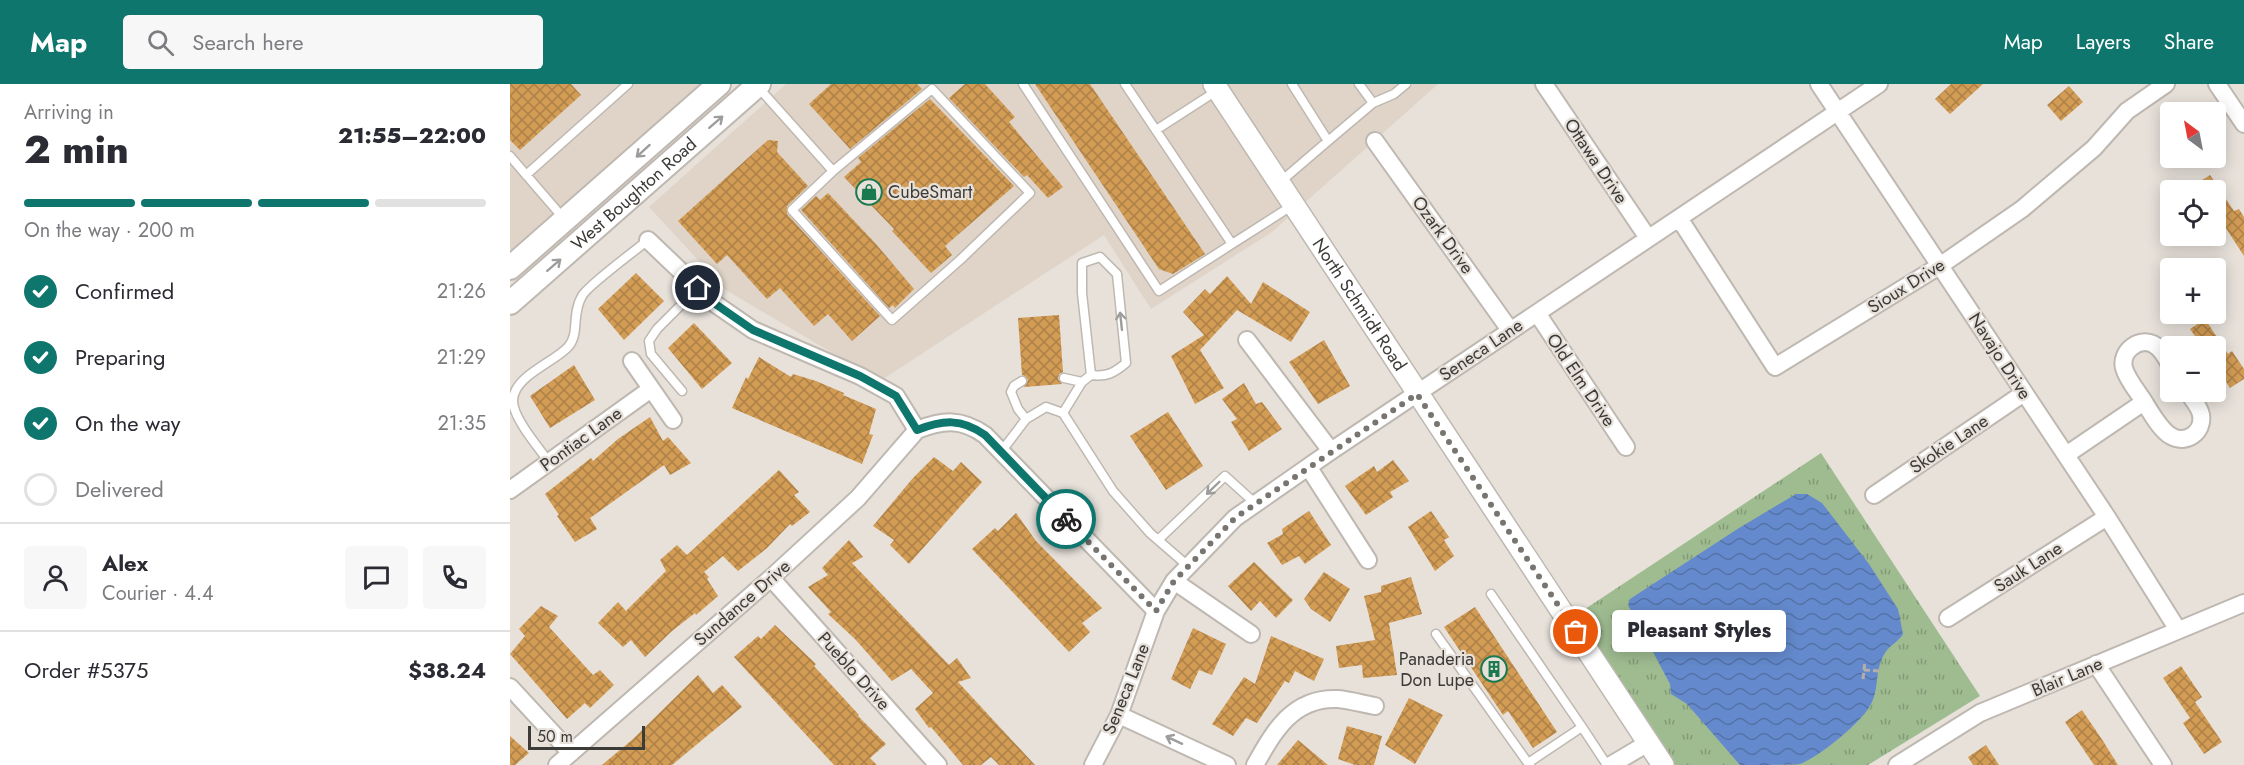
<!DOCTYPE html>
<html lang="en">
<head>
<meta charset="utf-8">
<style>
  body { margin:0; font-family:Jost,sans-serif; background:#f7f7f7; color:#2b2b33; height:100vh; display:flex; flex-direction:column; font-size:22px; white-space:nowrap }
  * { box-sizing:border-box; margin:0 }
  p { font-size:20px; color:#7c7c81 }
  .icon { flex:none; width:33px; height:33px; fill:none; stroke:currentColor; stroke-width:2; stroke-linecap:round; stroke-linejoin:round }
  .map { position:relative; flex:1; overflow:hidden }
  .side { display:flex; flex-direction:column; background:#fff; width:510px }
  .side>* { flex:none }
  .needle { width:39px; rotate:328deg }
  .buttons { position:absolute; left:1650px; top:18px; display:grid; gap:12px }
  .buttons a { display:grid; place-items:center; width:66px; height:66px; border-radius:6px; background:#fff; box-shadow:0 3px 15px #0003; font-size:30px }
  .scale { position:absolute; left:18px; bottom:15px; width:117px; box-sizing:border-box; padding-left:6px; border:3px solid #3d3b38; border-top:0; font-size:16px; line-height:21px; white-space:nowrap; color:#3d3b38; -webkit-text-stroke:4px #e7e1da; paint-order:stroke }
  .pin { position:absolute; display:grid; place-items:center; width:51px; height:51px; color:#fff; margin:-26px; border:3px solid #fff; border-radius:50%; box-shadow:0 2px 6px #0007 }
  .courier { position:absolute; display:grid; place-items:center; width:60px; height:60px; margin:-30px; border:4px solid #0f766e; border-radius:50%; background:#fff; color:#222; box-shadow:0 2px 8px #0007 }
  .bubble { position:absolute; height:42px; border-radius:6px; background:#fff; box-shadow:0 3px 15px #0003; font-size:20px; font-weight:800; line-height:42px; text-align:center }
  .headline em { font-style:normal; font-weight:800 }
  .headline div { display:flex; flex-direction:column-reverse }
  .headline { display:flex; align-items:center; justify-content:space-between; height:102px; padding:0 24px }
  h1 { font-size:39px; font-weight:800; line-height:45px }
  .bar { display:grid; grid-template-columns:repeat(4,1fr); gap:9px 6px; align-content:center; height:72px; padding:0 24px }
  .bar i { height:8px; border-radius:4px; background:#e1e1e2 }
  .bar .active { background:#0f766e }
  .bar p { grid-column:span 4 }
  .line { display:flex; align-items:center; gap:15px; padding:0 24px; border-top:2px solid #e1e1e2 }
  .line div { flex:1 }
  .round { display:grid; place-items:center; flex:none; width:63px; height:63px; border-radius:6px; background:#f7f7f7 }
  ol { padding:0 24px; list-style:none }
  li { display:flex; align-items:center; gap:18px; height:66px }
  li p { margin-inline-start:auto }
  li .icon { padding:6px; border-radius:50%; background:#0f766e; color:#fff; stroke-width:4 }
  li:last-child { color:#7c7c81 }
  li i { width:33px; height:33px; border:3px solid #e1e1e2; border-radius:50% }
  header { display:flex; align-items:center; gap:36px; box-sizing:border-box; height:84px; padding:0 30px; background:#0f766e; color:#fff }
  header strong { font-size:28px }
  nav { display:flex; gap:33px; margin-inline-start:auto; font-size:21px }
  .search { width:420px; height:54px; background:#f7f7f7; display:flex; align-items:center; gap:15px; box-sizing:border-box; padding:0 21px; border-radius:6px; color:#7c7c81; font-size:22px }
  main { display:flex; flex:1; min-height:0 }
  .map>svg:first-child { display:block }
  .built { fill:#dfd4c7 }
  .park { fill:url(#park-tufts) }
  .water { fill:url(#water-waves) }
  .building { fill:url(#building-cross-hatch) }
  .lines { fill:none; stroke-linecap:round; stroke-linejoin:round }
  .service-casing { stroke:#beb8b1; stroke-width:11 }
  .minor-casing { stroke:#beb8b1; stroke-width:20 }
  .tertiary-casing { stroke:#beb8b1; stroke-width:24 }
  .secondary-casing { stroke:#beb8b1; stroke-width:26 }
  .path { stroke:#b4afa9; stroke-width:3; stroke-dasharray:6 3; stroke-linecap:butt }
  .service { stroke:#fff; stroke-width:8 }
  .minor { stroke:#fff; stroke-width:16 }
  .tertiary { stroke:#fff; stroke-width:21 }
  .secondary { stroke:#fff; stroke-width:22 }
  .oneway { stroke:#9e9d9c }
  .done { stroke:#787571; stroke-width:6; stroke-dasharray:0 10.8 }
  .route { stroke:#0f766e; stroke-width:8 }
  .labels { text-anchor:middle; dominant-baseline:central; stroke-width:4.5; stroke-linejoin:round; paint-order:stroke }
  .street-label { font-size:18px; fill:#3d3b38; stroke:#e7e1da }
  .poi-label { font-size:18px; fill:#3d3b38; stroke:#e7e1da; text-anchor:start }
</style>
</head>
<body>
<header>
<strong>Map</strong>
<div class="search"><svg class="icon" aria-label="search" viewBox="0 0 24 24"><circle cx="10" cy="10" r="6"/><path d="M15 15l6 6"/></svg>Search here</div>
<nav><a>Map</a><a>Layers</a><a>Share</a></nav>
</header>
<main>
<section class="side">
<div class="headline"><div><h1>2 min</h1><p>Arriving in</p></div><em>21:55–22:00</em></div>
<div class="bar"><i class="active"></i><i class="active"></i><i class="active"></i><i></i><p>On the way · 200 m</p></div>
<ol>
<li><svg class="icon" aria-label="check" viewBox="0 0 24 24"><path d="M5 12l5 5 9-10"/></svg>Confirmed<p>21:26</p></li>
<li><svg class="icon" aria-label="check" viewBox="0 0 24 24"><path d="M5 12l5 5 9-10"/></svg>Preparing<p>21:29</p></li>
<li><svg class="icon" aria-label="check" viewBox="0 0 24 24"><path d="M5 12l5 5 9-10"/></svg>On the way<p>21:35</p></li>
<li><i></i>Delivered</li>
</ol>
<div class="line" style="height:108px"><a class="round"><svg class="icon" aria-label="person" viewBox="0 0 24 24"><circle cx="12" cy="8" r="4"/><path d="M4 21q1-7 8-7t8 7"/></svg></a><div><b>Alex</b><p>Courier · 4.4</p></div><a class="round"><svg class="icon" aria-label="chat" viewBox="0 0 24 24"><path d="M4 5h16v11H9l-5 4z"/></svg></a><a class="round"><svg class="icon" aria-label="phone" viewBox="0 0 24 24"><path d="M5 4h4l2 5-3 2q2 4 5 5l2-3 5 2v4C11 20 4 13 5 4z"/></svg></a></div>
<div class="line" style="height:78px"><div>Order #5375</div><b>$38.24</b></div>
</section>
<div class="map">
<svg width="1734" height="681" viewBox="0 0 1734 681">
  <defs>
    <pattern id="park-tufts" width="24" height="20" patternUnits="userSpaceOnUse" patternTransform="scale(1.5)"><rect width="24" height="20" fill="#9fbc91"/><path d="M3 7l-1-3M5 7V3M7 7l1-3M15 17l-1-3M17 17v-4M19 17l1-3" fill="none" stroke="#839a77"/></pattern>
    <pattern id="water-waves" width="16" height="10" patternUnits="userSpaceOnUse" patternTransform="scale(1.5)"><rect width="16" height="10" fill="#648acd"/><path d="M0 5q4-4 8 0t8 0" fill="none" stroke="#5472a7"/></pattern>
    <pattern id="building-cross-hatch" width="8" height="8" patternUnits="userSpaceOnUse" patternTransform="scale(1.5)"><rect width="8" height="8" fill="#d29c55"/><path d="M0 0l8 8M0 8l8-8" fill="none" stroke="#ac8047"/></pattern>
  </defs>
  <rect width="100%" height="100%" fill="#e7e1da"/>
  <path class="built" d="M0,0H198L0,176Z
    M276,0H928L762,148L641,225L594,151L370,297L216,206L139,123Z"/>
  <path class="park" d="M1311,369L1470,612L1358,681H1165L1066,531Z"/>
  <path class="water" d="M1286,410H1297L1312,419L1359,480L1388,525L1393,550C1389,557 1382,560 1377,566C1364,583 1370,601 1362,618C1355,636 1308,674 1290,680C1279,681 1244,681 1230,681L1177,620L1161,610L1160,600L1118,521L1120,515L1229,444Z"/>
  <path class="building" d="M0,0H61L71,11L10,66L0,56Z
    M321,0H407L412,5L340,65L299,20Z
    M455,0H475L505,33L499,38L553,103L538,114L517,91L514,93L439,14Z
    M525,0H580L695,170L663,190L649,185Z
    M1441,0H1473L1440,30L1425,15Z
    M1559,2L1573,18L1551,37L1537,21Z
    M420,15L504,102L435,162L442,171L421,189L382,147L384,145L334,93L351,78L348,74Z
    M258,56L268,57L267,68L298,102L277,122V130L370,232L342,257L318,230L304,242L270,204L257,215L217,171L207,180L168,137Z
    M1700,91L1724,127L1729,125L1734,133V172L1706,129V106H1677Z
    M318,109L366,160L404,205L385,224L383,221L379,224L291,126L306,112L310,116Z
    M126,189L154,217L114,256L88,225Z
    M717,192L741,220L753,198L800,228L781,258L727,226L690,266L714,304L685,320L661,272L694,251L673,228L695,205L700,210Z
    M549,231L553,288L549,290L548,295L552,300L514,303L518,296L515,292L512,291L508,234Z
    M1695,235L1718,270L1722,267L1734,285V295L1720,304L1706,282V262H1692L1680,245Z
    M184,239L222,279L192,305L158,264Z
    M814,256L840,302L808,320L779,278Z
    M249,273L281,293L283,290L306,297L334,309L333,311L366,325L359,350L363,351L352,380L222,324L236,293L238,295Z
    M64,281L85,316L40,344L20,312Z
    M734,299L746,320L752,318L772,345L739,367L721,338L727,335L712,315Z
    M658,328L693,382L656,406L620,352Z
    M140,333L153,357L158,353L181,379L160,391L154,381L80,434L87,445L65,458L47,432L49,431L35,410L81,374L83,377L108,355Z
    M424,373L443,387L451,378L472,398L399,480L380,461L384,456L363,442L403,394Z
    M883,376L899,397L880,408L883,413L856,431L835,402L864,382L867,388Z
    M269,386L289,408L284,411L300,428L282,442L280,440L257,464L228,487L213,472L194,488L199,493L197,495L208,512L186,531L185,529L162,547L135,573L121,556L113,563L88,539L108,518L116,527L156,487L150,476L167,461L177,471Z
    M799,427L821,461L795,480L789,472L772,481L757,459L773,450L772,445Z
    M921,427L939,453L934,456L944,472L925,487L898,443Z
    M506,429L526,457L592,524L572,539L580,548L559,568L462,465L485,444L488,447Z
    M339,456L353,473L342,479L439,581L447,574L461,594L448,598L525,681H489L481,673L471,681H453L421,643L419,644L405,625L423,609L401,585L382,597L345,555L318,530L321,528L298,503L318,491L312,484Z
    M744,478L783,516L766,534L750,517L741,527L718,502Z
    M814,488L840,505L820,538L801,525L794,515Z
    M901,493L912,530L879,539L887,591L853,594L852,581L829,584L826,562L865,556L854,512L871,508V502Z
    M31,522L48,532L39,543L83,591L90,586L104,601L80,624L75,619L57,635L0,570L15,552L9,545Z
    M965,523L1047,648L1023,664L998,627L993,631L934,543Z
    M265,541L306,580L304,582L349,631L348,632L376,660L360,674L367,681H324L224,573L248,552L251,555Z
    M683,544L716,560L702,591L689,586L680,605L661,595Z
    M761,552L814,575L804,597L785,587L779,599L775,597L747,639L736,634L723,652L702,640L734,593L745,600Z
    M1671,582L1692,613L1685,618L1712,658L1694,670L1673,639L1680,634L1653,594Z
    M188,591L203,609L212,601L232,623L162,681H92L123,655Z
    M899,614L933,631L905,680L875,661Z
    M1572,626L1593,657L1608,681H1584L1555,638Z
    M837,642L872,652L864,681H845L828,675Z
    M0,652L19,669L5,681H0Z
    M788,656L818,681H767Z
    M1476,661L1489,681H1463L1458,673Z"/>
  <g class="lines">
    <g class="service-casing">
      <path id="service" d="M513,0L649,207L722,160
        M615,0L722,160L783,121
        M248,3L323,87L282,126L382,236L450,176L520,109L422,5L323,87
        M863,19L884,10L896,0
        M646,46L708,6
        M818,57L863,19L849,0
        M0,72L55,136
        M16,91L118,0
        M769,99L818,57L782,0
        M554,294L572,298
        M512,297L504,302L501,308L508,325L516,335
        M172,307L141,270L139,257L147,245L188,204
        M553,329L572,298L581,291C597,293 604,289 616,279L607,190L590,173L572,179V209L581,291
        M491,368L516,335L536,323L553,329L603,407L640,449L678,482
        M39,378C29,364 2,333 3,316C4,292 43,279 58,263C70,250 61,231 72,212C78,201 125,167 138,156
        M648,456L715,392L746,420
        M981,510L1072,643
        M926,550L1018,679
        M1020,681L1018,679L1072,643L1097,681"/>
    </g>
    <g class="minor-casing">
      <path id="minor" d="M1034,0L1138,154
        M1309,0L1597,433L1668,546
        M1707,0L1734,40
        M865,57L1000,246
        M1169,134L1265,283L1431,181L1512,125L1584,64L1617,27L1656,0
        M138,156L204,219L243,246L350,292L386,312L407,346C433,336 451,334 475,351L646,527
        M1027,229L1116,363
        M737,256L821,367
        M122,277L163,336
        M1660,281C1656,273 1651,264 1643,260C1628,253 1610,268 1614,284C1617,295 1627,307 1633,316C1640,327 1650,346 1661,352C1676,361 1694,348 1691,331C1690,323 1682,315 1678,308
        M1556,371L1634,318
        M799,384L858,476
        M0,406L141,305
        M1364,411L1514,309
        M261,494L428,681
        M664,497L741,550
        M1438,534L1597,433
        M1586,580L1653,681
        M0,603L61,669
        M609,631L717,681
        M47,681L261,494L348,414L407,346
        M583,681L609,631L646,527L664,497L725,434L821,367L1369,0
        M745,681C764,647 783,613 828,615C840,616 853,620 865,622
        M1101,681L1138,659
        M1387,681L1470,629L1734,519"/>
    </g>
    <g class="tertiary-casing">
      <g id="tertiary">
        <path id="s1" d="M704,0L1153,681"/>
      </g>
    </g>
    <g class="secondary-casing">
      <g id="secondary">
        <path d="M0,184L209,0"/>
        <path id="s2" d="M0,219L249,0"/>
      </g>
    </g>
    <path class="path" d="M1354,586L1370,587
      M1353,595L1355,577"/>
    <use href="#service" class="service"/>
    <use href="#minor" class="minor"/>
    <use href="#tertiary" class="tertiary"/>
    <use href="#secondary" class="secondary"/>
  </g>
  <defs><path id="oneway-shaft" d="M-6 0H5M1.5-3L5.5 0L1.5 3" fill="none" stroke-width="1.6" stroke-linecap="round" stroke-linejoin="round" transform="scale(1.5)"/></defs>
  <g class="oneway">
    <use href="#oneway-shaft" transform="translate(206 38) rotate(-41)"/>
    <use href="#oneway-shaft" transform="translate(133 67) rotate(138)"/>
    <use href="#oneway-shaft" transform="translate(44 181) rotate(-41)"/>
    <use href="#oneway-shaft" transform="translate(611 237) rotate(-96)"/>
    <use href="#oneway-shaft" transform="translate(703 404) rotate(136)"/>
    <use href="#oneway-shaft" transform="translate(664 656) rotate(-155)"/>
  </g>
  <g class="lines">
    <path class="done" d="M556,435L646,527L664,497L725,434L907,310L1066,548"/>
    <path class="route" d="M188,204L204,219L243,246L350,292L386,312L407,346C433,336 451,334 475,351L556,435"/>
  </g>
  <defs>
    <g id="shop-ring" transform="scale(1.35)"><circle r="9.5" fill="#e7e1da" stroke="#1b794f" stroke-width="1.5"/><path d="M-5-2.5h2.3a2.7 3.5 0 0 1 5.4 0H5L5.5 6h-11ZM-1.5-2.5h3a1.5 2.3 0 0 0-3 0Z" fill="#1b794f"/></g>
    <g id="building-ring" transform="scale(1.35)"><circle r="9.5" fill="#e7e1da" stroke="#1b794f" stroke-width="1.5"/><path d="M-4-6H4V6H1V3H-1V6H-4ZM-2.5-4.3h1.7v1.8h-1.7ZM.8-4.3h1.7v1.8H.8ZM-2.5-1h1.7V.8h-1.7ZM.8-1h1.7V.8H.8Z" fill="#1b794f"/></g>
  </defs>
  <g fill-rule="evenodd">
    <use href="#shop-ring" x="359" y="108"/>
    <use href="#building-ring" x="984" y="585"/>
  </g>
  <g class="labels">
    <g class="street-label">
      <text transform="translate(1086 77) rotate(56)">Ottawa Drive</text>
      <text stroke="none"><textPath href="#s2" startOffset="165">West Boughton Road</textPath></text>
      <text transform="translate(933 151) rotate(54)">Ozark Drive</text>
      <text transform="translate(1396 202) rotate(-32)">Sioux Drive</text>
      <text stroke="none"><textPath href="#s1" startOffset="264">North Schmidt Road</textPath></text>
      <text transform="translate(971 266) rotate(-34)">Seneca Lane</text>
      <text transform="translate(1490 272) rotate(57)">Navajo Drive</text>
      <text transform="translate(1071 296) rotate(56)">Old Elm Drive</text>
      <text transform="translate(71 355) rotate(-36)">Pontiac Lane</text>
      <text transform="translate(1439 360) rotate(-34)">Skokie Lane</text>
      <text transform="translate(1518 483) rotate(-33)">Sauk Lane</text>
      <text transform="translate(232 519) rotate(-41)">Sundance Drive</text>
      <text transform="translate(344 587) rotate(48)">Pueblo Drive</text>
      <text transform="translate(1557 593) rotate(-23)">Blair Lane</text>
      <text transform="translate(616 605) rotate(-68)">Seneca Lane</text>
    </g>
    <g class="poi-label">
      <text x="378" y="108">CubeSmart</text>
      <text x="964" y="575" text-anchor="end">Panaderia<tspan x="964" dy="21">Don Lupe</tspan></text>
    </g>
  </g>
</svg>
<div class="buttons">
<a><svg class="needle" viewBox="-14 -14 28 28"><path d="M0-13l5 13h-10z" fill="#e53935"/><path d="M0 13l5-13h-10z" fill="#7c7c81"/></svg></a>
<a><svg class="icon" aria-label="locate" viewBox="0 0 24 24"><circle cx="12" cy="12" r="6"/><path d="M12 2v4M12 18v4M2 12h4M18 12h4"/></svg></a>
<a>+</a>
<a>−</a>
</div>
<div class="scale">50 m</div>
<div class="pin" style="left:1066px;top:548px;background:#ea580c"><svg class="icon" aria-label="bag" viewBox="0 0 24 24"><path d="M5 8h14l-1 12H6zM9 8a3 3 0 0 1 6 0"/></svg></div>
<div class="pin" style="left:188px;top:204px;background:#1f2937"><svg class="icon" aria-label="home" viewBox="0 0 24 24"><path d="M3 11l9-7 9 7M6 9v11h12V9"/></svg></div>
<div class="courier" style="left:556px;top:435px"><svg class="icon" aria-label="bike" viewBox="0 0 24 24"><circle cx="6" cy="16" r="4"/><circle cx="18" cy="16" r="4"/><path d="M6 16l4-8h5l3 8M10 8l3 8H6M13 5h3"/></svg></div>
<div class="bubble" style="left:1102px;top:526px;width:174px">Pleasant Styles</div>
</div>
</main>
</body>
</html>
